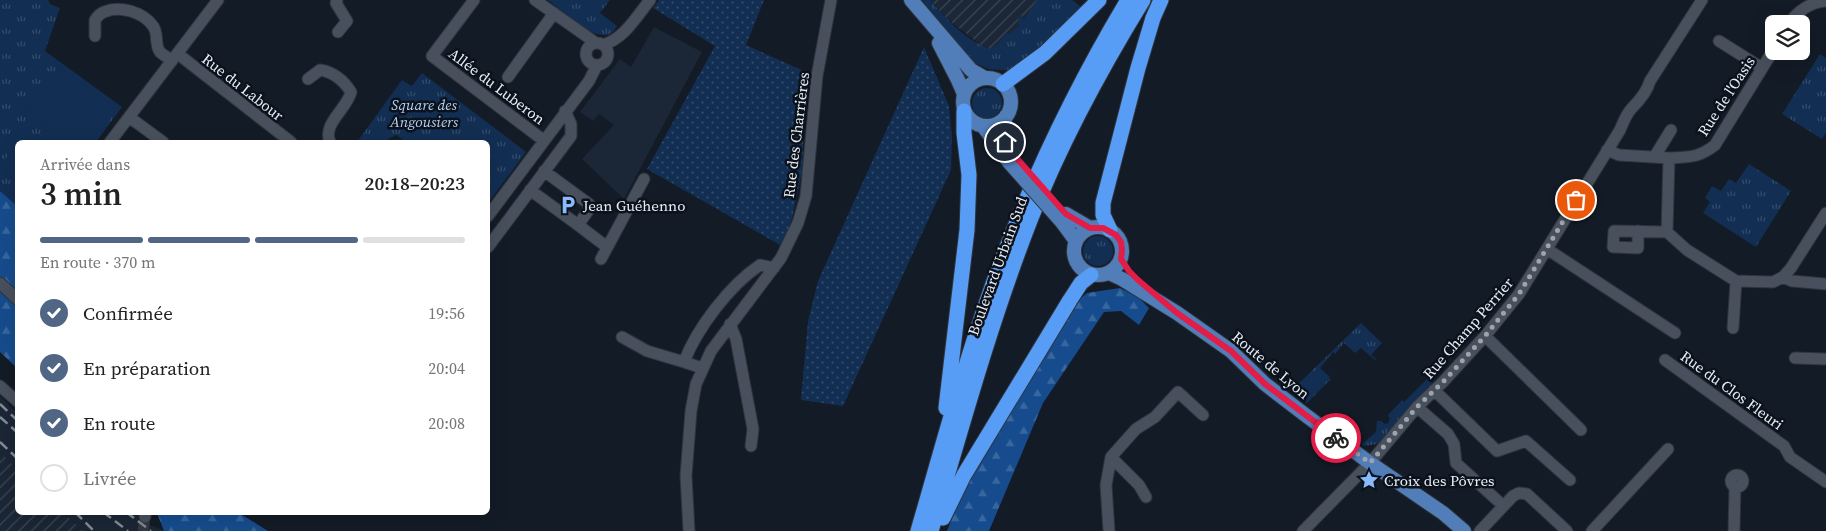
<!DOCTYPE html>
<html lang="fr">
<head>
<meta charset="utf-8">
<style>
  body { margin:0; font-family:"Source Serif 4",serif; background:#f2f2f2; color:#222; height:100vh; display:flex; flex-direction:column; font-size:19px; white-space:nowrap }
  * { box-sizing:border-box; margin:0 }
  p { font-size:16px; color:#767676 }
  .icon { flex:none; width:28px; height:28px; fill:none; stroke:currentColor; stroke-width:2; stroke-linecap:round; stroke-linejoin:round }
  .map { position:relative; flex:1; overflow:hidden }
  .side { position:absolute; left:15px; top:140px; width:475px; height:375px; display:flex; flex-direction:column; background:#fff; border-radius:8px; box-shadow:0 5px 20px #0002 }
  .side>* { flex:none }
  .fabs { position:absolute; left:1765px; top:15px; display:grid; gap:10px }
  .fabs a { display:grid; place-items:center; width:45px; height:45px; border-radius:8px; background:#fff; box-shadow:0 5px 20px #0002; font-size:25px }
  .pin { position:absolute; display:grid; place-items:center; width:42px; height:42px; color:#fff; margin:-21px; border:2px solid #fff; border-radius:50%; box-shadow:0 1px 5px #0007 }
  .courier { position:absolute; display:grid; place-items:center; width:50px; height:50px; margin:-25px; border:4px solid #e11d48; border-radius:50%; background:#fff; color:#222; box-shadow:0 1px 6px #0007 }
  .summary em { font-style:normal; font-weight:600 }
  .summary div { display:flex; flex-direction:column-reverse }
  .summary { display:flex; align-items:center; justify-content:space-between; height:85px; padding:0 25px }
  h1 { font-size:32px; font-weight:600; line-height:38px }
  .bar { display:grid; grid-template-columns:repeat(4,1fr); gap:8px 5px; align-content:center; height:60px; padding:0 25px }
  .bar i { height:6px; border-radius:4px; background:#e0e0e0 }
  .bar .selected { background:#506684 }
  .bar p { grid-column:span 4 }
  ol { padding:0 25px; list-style:none }
  li { display:flex; align-items:center; gap:15px; height:55px }
  li p { margin-inline-start:auto }
  li .icon { padding:5px; border-radius:50%; background:#506684; color:#fff; stroke-width:4 }
  li:last-child { color:#767676 }
  li i { width:28px; height:28px; border:2px solid #e0e0e0; border-radius:50% }
  .map>svg:first-child { display:block }
  .built { fill:#1b2636 }
  .industrial { fill:url(#industrial-furrows) }
  .grass { fill:url(#grass-tufts) }
  .forest { fill:url(#forest-firs) }
  .garden { fill:url(#garden-dots) }
  .pitch { fill:#122e52 }
  .lines { fill:none; stroke-linecap:round; stroke-linejoin:round }
  .minor-tunnel { stroke:#333a45; stroke-width:11; stroke-dasharray:11 5.5; stroke-linecap:butt }
  .minor-casing { stroke:#30343c; stroke-width:13 }
  .major-casing { stroke:#30343c; stroke-width:16 }
  .highway-casing { stroke:#30343c; stroke-width:17 }
  .minor { stroke:#47505c; stroke-width:11 }
  .major { stroke:#517eb8; stroke-width:14 }
  .highway { stroke:#579cf5; stroke-width:15 }
  .rail { stroke:#848b94; stroke-width:2.5; stroke-dasharray:10 5; stroke-linecap:butt }
  .major-bridge-casing { stroke:#30343c; stroke-width:16; stroke-linecap:butt }
  .major-bridge { stroke:#517eb8; stroke-width:14 }
  .done { stroke:#9da4ad; stroke-width:5; stroke-dasharray:0 9 }
  .route { stroke:#e11d48; stroke-width:6 }
  .labels { text-anchor:middle; dominant-baseline:central; stroke-width:5; stroke-linejoin:round; paint-order:stroke }
  .street-label { font-size:15px; fill:#e8edf5; stroke:#0b121c }
  .park-label { font-size:15px; font-style:italic; fill:#b4d0f5; stroke:#0b121c }
  .poi-label { font-size:15px; fill:#e8edf5; stroke:#0b121c; text-anchor:start }
</style>
</head>
<body>
<div class="map">
<svg width="1826" height="531" viewBox="0 0 1826 531">
  <defs>
    <pattern id="industrial-furrows" width="10" height="10" patternUnits="userSpaceOnUse" patternTransform="scale(1.25)"><rect width="10" height="10" fill="#1b2636"/><path d="M-1 1l2-2M0 10L10 0M9 11l2-2" fill="none" stroke="#3c4654"/></pattern>
    <pattern id="grass-tufts" width="24" height="20" patternUnits="userSpaceOnUse" patternTransform="scale(1.25)"><rect width="24" height="20" fill="#122e52"/><path d="M3 7l-1-3M5 7V3M7 7l1-3M15 17l-1-3M17 17v-4M19 17l1-3" fill="none" stroke="#344d6c"/></pattern>
    <pattern id="forest-firs" width="22" height="20" patternUnits="userSpaceOnUse" patternTransform="scale(1.25)"><rect width="22" height="20" fill="#164c8d"/><path d="M5 1l3.5 6h-7zM16 11l3.5 6h-7z" fill="#38669e"/></pattern>
    <pattern id="garden-dots" width="8" height="8" patternUnits="userSpaceOnUse" patternTransform="scale(1.25)"><rect width="8" height="8" fill="#122e52"/><path d="M2 2h.1M6 6h.1" fill="none" stroke="#344d6c" stroke-width="1.8" stroke-linecap="round"/></pattern>
  </defs>
  <rect width="100%" height="100%" fill="#131b26"/>
  <path class="built" d="M654,27L702,52L624,199L582,159L614,125L599,114L593,121L580,112L620,59L631,67Z
    M0,396L17,413V469L0,452Z
    M64,513H134L150,525L165,531H83Z"/>
  <path class="industrial" d="M930,0H1043L997,49H989L982,46L947,19Z
    M0,452L17,469L18,512L64,513L83,531H0Z"/>
  <path class="grass" d="M0,0H48L50,4L60,8L45,51L122,107L96,142H18L17,206L0,191Z
    M548,0H610L600,13L617,26C614,31 611,35 605,35C589,37 561,10 548,0Z
    M921,0H930C946,19 966,40 989,49L996,46L1007,32L1008,35L1019,26L1018,18L1021,13L1023,21L1037,0H1072L1081,7L1087,0H1091L1073,19L1013,71L989,69L968,60L927,9L923,1Z
    M1820,54L1826,58V133L1822,139L1782,114Z
    M422,73L526,152L488,203V142H406L396,135L383,142H357L402,80L412,86Z
    M972 103a15 15 0 1 1 30 0a15 15 0 1 1-30 0Z
    M1749,164L1791,191L1756,247L1703,213L1710,202L1705,198L1712,186L1721,191L1729,179L1736,183Z
    M1083 251a15 15 0 1 1 30 0a15 15 0 1 1-30 0Z
    M1361,323L1382,343L1371,355L1376,359L1375,360L1361,348L1355,353L1344,343L1335,354L1333,352L1320,368L1311,397L1329,378L1331,379L1307,403L1291,391Z
    M1429,377L1432,380V383L1377,444L1364,446L1362,444L1376,432L1377,421H1381L1385,424L1388,423L1390,419L1388,415L1402,400L1404,402Z"/>
  <path class="forest" d="M0,191L17,206V368L0,352Z
    M1120,288L1138,297L1149,308L1139,325L1121,311L1104,312L1043,403L989,531H947L966,482L1081,298L1087,293Z
    M157,513H239L268,531H164Z"/>
  <path class="garden" d="M659,0H764L746,45L806,72L802,172L790,227L780,245L647,169L715,46L653,8Z
    M924,47L949,106L952,138L951,170L843,406L801,400L808,321L818,281Z"/>
  <path class="pitch" d="M59,66L117,110L93,142H70L26,110Z
    M17,144L18,179L16,181L0,169V166Z
    M1320,368L1330,377L1311,398L1301,388Z"/>
  <g class="lines">
    <path class="minor-tunnel" d="M143,531L145,517"/>
    <g class="minor-casing">
      <path id="minor" d="M337,0L336,3L347,21L338,32
        M474,0L432,56L543,140
        M535,0L596,43
        M1789,24C1797,11 1811,2 1826,1
        M95,36V20C97,17 101,13 104,12C120,5 143,12 153,26C159,34 154,44 160,52C163,55 169,58 172,61
        M1719,41L1762,68
        M586 54a11 11 0 1 1 22 0a11 11 0 1 1-22 0Z
        M603,45C625,38 636,17 650,0
        M1774,49L1715,145C1699,158 1688,157 1669,158L1667,232L1687,250L1736,281L1773,282L1783,277L1791,268L1826,213
        M178,54L291,142
        M508,77L554,13
        M308,79L320,70C333,72 344,81 351,92C347,109 322,124 330,142
        M129,117L163,142
        M110,142L218,0
        M1607,150L1619,155L1669,158
        M1655,156L1671,130
        M530,190L578,225L588,211L589,204L544,171
        M488,216L589,81L597,65
        M578,225L607,247
        M1638,231V248L1613,247L1614,231L1667,232
        M488,247L571,136V124L565,111
        M1547,249L1675,333
        M601,259L644,179
        M1783,277L1792,281L1826,284
        M0,283L18,300
        M730,324L736,339L753,429L751,446
        M1733,328L1736,281
        M1485,336L1581,430
        M622,337L647,351L684,362
        M1795,358L1826,359
        M1665,360L1784,446L1790,457L1826,482
        M702,368L684,362C697,328 730,285 760,265L774,268
        M0,386L18,402
        M1434,390L1497,451L1526,441L1570,480
        M1417,407L1448,434L1454,444L1456,463L1498,501
        M1111,457L1139,485L1146,497
        M1731 481a6 6 0 1 1 12 0a6 6 0 1 1-12 0Z
        M145,512V517
        M689,531L686,476L691,411L696,384L711,351L781,258L798,223L806,196L817,76L831,0
        M1109,531L1106,485L1111,457L1136,429L1155,417L1178,392L1203,415
        M1303,531L1370,463L1417,407L1443,382L1485,336L1519,294L1620,130C1623,123 1626,114 1632,108C1640,100 1647,92 1650,81L1702,0
        M1480,531L1513,496L1519,493L1527,494L1567,531
        M1592,531L1668,449
        M1734,531L1735,487"/>
    </g>
    <g class="major-casing">
      <path id="major" d="M911,0L971,70L985,78
        M939,43L958,80L964,94
        M963 102a24 24 0 1 1 48 0a24 24 0 1 1-48 0Z
        M1006,116C1001,132 1004,141 1013,154
        M983,126L1009,162
        M1066,214L1090,228
        M1062,222L1076,241
        M1074 251a24 24 0 1 1 48 0a24 24 0 1 1-48 0Z
        M1109,273L1122,279L1177,313L1231,351L1265,384L1308,417L1370,463L1443,513L1464,531"/>
    </g>
    <g class="highway-casing">
      <path id="highway" d="M1003,84L1045,53L1099,0
        M1110,230L1103,215V203L1138,68L1153,18L1161,0
        M946,408L967,230L969,175L964,133V111
        M943,518L964,475L1070,300L1081,283L1091,275
        M918,531C942,449 964,365 993,284C1029,185 1074,90 1128,0
        M931,531C962,426 991,320 1031,218C1061,142 1100,70 1143,0"/>
    </g>
    <use href="#minor" class="minor"/>
    <use href="#major" class="major"/>
    <use href="#highway" class="highway"/>
    <path class="rail" d="M0,404L18,421
      M0,417L18,433
      M0,442L18,459
      M75,512L94,531
      M103,512L128,531
      M126,512L151,531"/>
    <g class="major-bridge-casing">
      <path id="major-bridge" d="M1009,162L1062,222"/>
    </g>
    <use href="#major-bridge" class="major-bridge"/>
  </g>
  <g class="lines">
    <path class="done" d="M1336,438L1370,463L1417,407L1443,382L1485,336L1519,294L1576,200"/>
    <path class="route" d="M1005,142L1013,154L1066,214L1090,228H1103L1116,235L1121,242L1122,250L1121,259L1129,271L1138,280L1177,313L1231,351L1265,384L1336,438"/>
  </g>
  <defs>
    <g id="parking-bare" transform="scale(1.5)"><path d="M-3.5-5.5H1a3.5 3.5 0 0 1 0 7H-1V5.5H-3.5ZM-1-3.4V-.6H.8a1.4 1.4 0 0 0 0-2.8Z" fill="#89bafc" stroke="#0b121c" stroke-width="2.5" paint-order="stroke"/></g>
    <g id="sight-bare" transform="scale(1.5)"><path d="M0-6L1.8-2.2L6-1.7L2.9 1.2L3.7 5.4L0 3.3L-3.7 5.4L-2.9 1.2L-6-1.7L-1.8-2.2Z" fill="#89bafc" stroke="#0b121c" stroke-width="2.5" paint-order="stroke"/></g>
  </defs>
  <g fill-rule="evenodd">
    <use href="#parking-bare" x="568" y="205"/>
    <use href="#sight-bare" x="1369" y="480"/>
  </g>
  <g class="labels">
    <g class="street-label">
      <text transform="translate(497 86) rotate(37)">Allée du Luberon</text>
      <text transform="translate(243 87) rotate(38)">Rue du Labour</text>
      <text transform="translate(1726 96) rotate(-57)">Rue de l'Oasis</text>
      <text transform="translate(796 135) rotate(-83)">Rue des Charrières</text>
      <text transform="translate(997 266) rotate(-70)">Boulevard Urbain Sud</text>
      <text transform="translate(1468 328) rotate(-49)">Rue Champ Perrier</text>
      <text transform="translate(1271 365) rotate(40)">Route de Lyon</text>
      <text transform="translate(1732 390) rotate(36)">Rue du Clos Fleuri</text>
    </g>
    <g class="park-label">
      <text x="424" y="104">Square des<tspan x="424" dy="17">Angousiers</tspan></text>
    </g>
    <g class="poi-label">
      <text x="583" y="205">Jean Guéhenno</text>
      <text x="1384" y="480">Croix des Pôvres</text>
    </g>
  </g>
</svg>
<div class="fabs">
<a><svg class="icon" aria-label="layers" viewBox="0 0 24 24"><path d="M12 4l9 5-9 5-9-5zM3 14l9 5 9-5"/></svg></a>
</div>
<div class="pin" style="left:1576px;top:200px;background:#ea580c"><svg class="icon" aria-label="bag" viewBox="0 0 24 24"><path d="M5 8h14l-1 12H6zM9 8a3 3 0 0 1 6 0"/></svg></div>
<div class="pin" style="left:1005px;top:142px;background:#1f2937"><svg class="icon" aria-label="home" viewBox="0 0 24 24"><path d="M3 11l9-7 9 7M6 9v11h12V9"/></svg></div>
<div class="courier" style="left:1336px;top:438px"><svg class="icon" aria-label="bike" viewBox="0 0 24 24"><circle cx="6" cy="16" r="4"/><circle cx="18" cy="16" r="4"/><path d="M6 16l4-8h5l3 8M10 8l3 8H6M13 5h3"/></svg></div>
<section class="side">
<div class="summary"><div><h1>3 min</h1><p>Arrivée dans</p></div><em>20:18–20:23</em></div>
<div class="bar"><i class="selected"></i><i class="selected"></i><i class="selected"></i><i></i><p>En route · 370 m</p></div>
<ol>
<li><svg class="icon" aria-label="check" viewBox="0 0 24 24"><path d="M5 12l5 5 9-10"/></svg>Confirmée<p>19:56</p></li>
<li><svg class="icon" aria-label="check" viewBox="0 0 24 24"><path d="M5 12l5 5 9-10"/></svg>En préparation<p>20:04</p></li>
<li><svg class="icon" aria-label="check" viewBox="0 0 24 24"><path d="M5 12l5 5 9-10"/></svg>En route<p>20:08</p></li>
<li><i></i>Livrée</li>
</ol>
</section>
</div>
</body>
</html>
